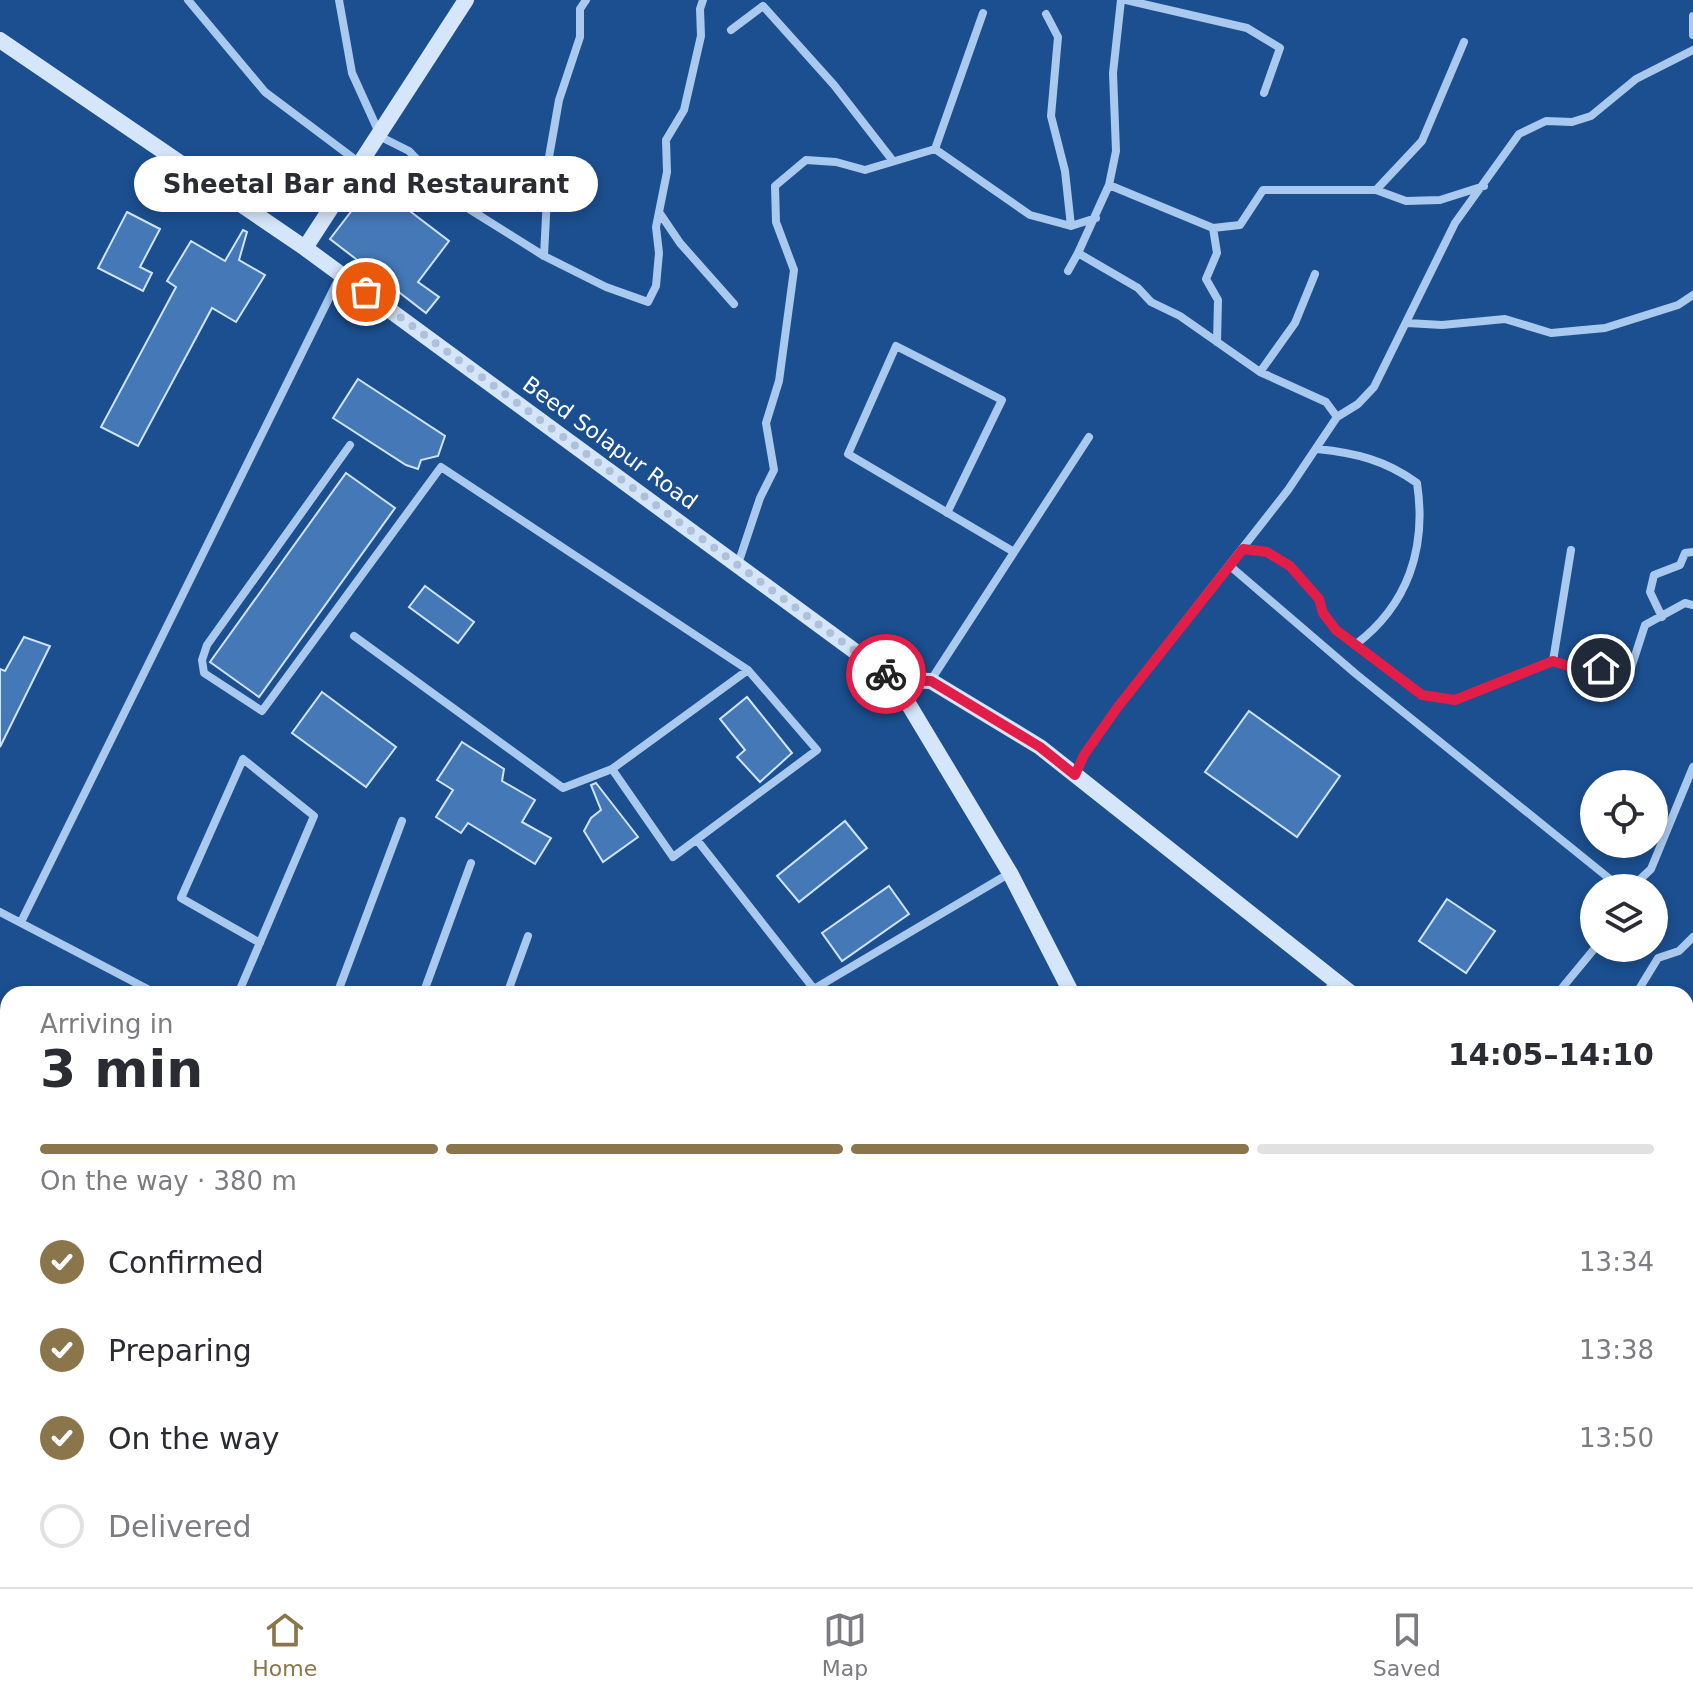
<!DOCTYPE html>
<html lang="en">
<head>
<meta charset="utf-8">
<style>
  body { margin:0; font-family:"DejaVu Sans",sans-serif; background:#f7f7f7; color:#2b2b33; height:100vh; display:flex; flex-direction:column; font-size:30px; white-space:nowrap }
  * { box-sizing:border-box; margin:0 }
  p { font-size:26px; color:#7c7c81 }
  .icon { flex:none; width:44px; height:44px; fill:none; stroke:currentColor; stroke-width:2; stroke-linecap:round; stroke-linejoin:round }
  .map { position:relative; flex:1; overflow:hidden }
  .sheet { position:absolute; left:0px; top:986px; width:1694px; height:602px; display:flex; flex-direction:column; background:#fff; border-radius:24px 24px 0 0; box-shadow:0 4px 12px #0003 }
  .sheet>* { flex:none }
  .fabs { position:absolute; left:1580px; top:770px; display:grid; gap:16px }
  .fabs a { display:grid; place-items:center; width:88px; height:88px; border-radius:50%; background:#fff; box-shadow:0 4px 12px #0003; font-size:40px }
  .pin { position:absolute; display:grid; place-items:center; width:68px; height:68px; color:#fff; margin:-34px; border:4px solid #fff; border-radius:50%; box-shadow:0 2px 8px #0007 }
  .courier { position:absolute; display:grid; place-items:center; width:80px; height:80px; margin:-40px; border:6px solid #e11d48; border-radius:50%; background:#fff; color:#222; box-shadow:0 2px 10px #0007 }
  .bubble { position:absolute; height:56px; border-radius:28px; background:#fff; box-shadow:0 4px 12px #0003; font-size:26px; font-weight:700; line-height:56px; text-align:center }
  .overview em { font-style:normal; font-weight:700 }
  .overview div { display:flex; flex-direction:column-reverse }
  .overview { display:flex; align-items:center; justify-content:space-between; height:136px; padding:0 40px }
  h1 { font-size:52px; font-weight:700; line-height:60px }
  .bar { display:grid; grid-template-columns:repeat(4,1fr); gap:12px 8px; align-content:center; height:96px; padding:0 40px }
  .bar i { height:10px; border-radius:6px; background:#e1e1e2 }
  .bar .selected { background:#8a764a }
  .bar p { grid-column:span 4 }
  ol { padding:0 40px; list-style:none }
  li { display:flex; align-items:center; gap:24px; height:88px }
  li p { margin-inline-start:auto }
  li .icon { padding:8px; border-radius:50%; background:#8a764a; color:#fff; stroke-width:4 }
  li:last-child { color:#7c7c81 }
  li i { width:44px; height:44px; border:4px solid #e1e1e2; border-radius:50% }
  .dock { display:flex; justify-content:space-around; align-items:center; height:112px; border-top:2px solid #e1e1e2; background:#fff; font-size:22px; color:#7c7c81 }
  .dock a { display:grid; justify-items:center; gap:4px }
  .dock .selected { color:#8a764a }
  .map>svg:first-child { display:block }
  .building { fill:#4478b7; stroke:#cfe3fa; stroke-width:2 }
  .lines { fill:none; stroke-linecap:round; stroke-linejoin:round }
  .street { stroke:#a9c9ee; stroke-width:8 }
  .secondary { stroke:#d6e6fa; stroke-width:16 }
  .done { stroke:#afc1d8; stroke-width:8; stroke-dasharray:0 14.4 }
  .route { stroke:#e11d48; stroke-width:10 }
  .labels { text-anchor:middle; dominant-baseline:central; stroke-width:6; stroke-linejoin:round; paint-order:stroke }
  .street-label { font-size:22px; fill:#fff; stroke:#1b4f8f }
</style>
</head>
<body>
<div class="map">
<svg width="1693" height="1587" viewBox="0 0 1693 1587">
  <rect width="100%" height="100%" fill="#1b4f8f"/>
  <path class="building" d="M373,183L449,241L418,282L439,297L426,313L330,239Z
    M127,212L160,229L140,267L152,273L143,291L98,268Z
    M243,230L247,232L239,260L265,275L236,322L212,308L138,446L101,427L176,287L167,281L191,241L225,261Z
    M358,379L445,436L438,456L421,460L418,469L406,465L333,418Z
    M346,473L395,508L259,697L210,662Z
    M425,586L474,622L458,643L409,607Z
    M24,637L50,646L0,747V669L5,671Z
    M322,692L396,747L366,787L292,733Z
    M747,697L792,753L760,782L737,757L745,750L720,719Z
    M1249,711L1340,776L1297,837L1205,772Z
    M462,742L504,769L502,781L535,800L522,822L551,838L535,864L468,823L461,833L436,817L453,790L437,780Z
    M596,783L638,837L603,862L584,831L591,818L601,810L591,785Z
    M845,821L867,848L799,902L777,876Z
    M889,886L909,914L842,961L822,933Z
    M1447,899L1495,931L1466,973L1419,941Z"/>
  <g class="lines">
    <path class="street" d="M188,0L265,92L361,164
      M339,0L352,73L381,137L409,151L458,202L544,256L606,287L648,302L656,286L659,253L656,227L667,172L666,140L684,110L701,36L700,9L703,0
      M1126,0L1247,28L1280,48L1264,93
      M1046,14L1058,37L1051,116L1065,171L1071,226
      M1693,16V35
      M731,30L763,6L834,85L893,161
      M935,149L1030,215L1071,226L1096,218
      M1109,185L1213,228L1217,253L1206,279L1218,300L1217,342
      M1376,190L1422,141L1464,42
      M659,212L680,243L734,304
      M1213,228L1240,225L1263,190H1376L1406,201L1440,200L1484,186
      M1078,253L1109,185L1116,151L1113,73L1121,0
      M544,256L549,157L559,100L580,37V9L586,0
      M1068,271L1078,253L1138,288L1151,302L1180,316L1260,372L1326,402L1337,417
      M1407,323L1442,325L1505,319L1551,333L1605,328L1678,305L1693,295
      M1260,372L1295,323L1315,274
      M350,445L207,645L202,660L204,673L262,711L441,467L748,670
      M1317,449C1356,453 1385,460 1417,483C1427,548 1408,605 1355,645
      M947,513L1002,400L896,346L848,454L1014,552
      M1243,549L1267,552L1290,566L1319,599L1323,613L1336,630L1422,695L1455,700L1553,661L1571,550
      M738,564L760,498L774,470L766,423L779,381L794,270L776,222L775,186L806,160L836,162L865,170L935,149L983,13
      M1230,566L1356,674L1621,888
      M1662,617L1650,592L1654,575L1680,565L1685,553L1693,552
      M354,636L563,788L612,769
      M1553,661L1574,668H1631L1645,625L1685,603L1693,605
      M748,670L817,750L673,857L612,769Z
      M931,680L1089,437
      M1075,774L1084,755L1117,708L1288,490L1337,417L1358,404L1374,387L1455,223L1519,134L1546,121L1572,122L1591,116L1636,79L1693,50
      M697,840L814,989L1010,873
      M1631,888L1651,869L1693,767
      M0,912L157,994
      M21,922L341,274
      M238,994L314,816L243,759L181,898L260,943
      M337,994L402,821
      M423,994L471,863
      M507,994L528,936
      M1326,994L1334,980
      M1557,994L1595,948
      M1636,994L1658,958L1679,951L1693,937
      M1686,1183L1693,1169
      M1686,1336L1693,1330
      M0,1390H8
      M1686,1401L1693,1393
      M1686,1474L1693,1464
      M1686,1555L1693,1554
      M430,1580L449,1587
      M828,1580V1587
      M1319,1580L1332,1587
      M1486,1580L1499,1587
      M1579,1580L1600,1587
      M502,1587L504,1580
      M606,1587L609,1580
      M942,1587L944,1580
      M1395,1587L1398,1580
      M1455,1587L1458,1580"/>
    <path class="secondary" d="M0,40L305,248L894,680L1010,873L1072,994
      M305,248L466,0
      M894,680L931,681L1040,747L1352,994
      M1686,1305L1693,1315
      M1174,1580L1175,1587"/>
  </g>
  <g class="lines">
    <path class="done" d="M366,292L886,674"/>
    <path class="route" d="M886,674L894,680L931,681L1040,747L1075,775L1084,755L1117,708L1243,549L1267,552L1290,566L1319,599L1323,613L1336,630L1422,695L1455,700L1553,661L1574,668H1601"/>
  </g>
  <g class="labels">
    <g class="street-label">
      <text transform="translate(610 443) rotate(36)">Beed Solapur Road</text>
    </g>
  </g>
</svg>
<div class="fabs">
<a><svg class="icon" aria-label="locate" viewBox="0 0 24 24"><circle cx="12" cy="12" r="6"/><path d="M12 2v4M12 18v4M2 12h4M18 12h4"/></svg></a>
<a><svg class="icon" aria-label="layers" viewBox="0 0 24 24"><path d="M12 4l9 5-9 5-9-5zM3 14l9 5 9-5"/></svg></a>
</div>
<div class="pin" style="left:366px;top:292px;background:#ea580c"><svg class="icon" aria-label="bag" viewBox="0 0 24 24"><path d="M5 8h14l-1 12H6zM9 8a3 3 0 0 1 6 0"/></svg></div>
<div class="pin" style="left:1601px;top:668px;background:#1f2937"><svg class="icon" aria-label="home" viewBox="0 0 24 24"><path d="M3 11l9-7 9 7M6 9v11h12V9"/></svg></div>
<div class="courier" style="left:886px;top:674px"><svg class="icon" aria-label="bike" viewBox="0 0 24 24"><circle cx="6" cy="16" r="4"/><circle cx="18" cy="16" r="4"/><path d="M6 16l4-8h5l3 8M10 8l3 8H6M13 5h3"/></svg></div>
<div class="bubble" style="left:134px;top:156px;width:464px">Sheetal Bar and Restaurant</div>
<section class="sheet">
<div class="overview"><div><h1>3 min</h1><p>Arriving in</p></div><em>14:05–14:10</em></div>
<div class="bar"><i class="selected"></i><i class="selected"></i><i class="selected"></i><i></i><p>On the way · 380 m</p></div>
<ol>
<li><svg class="icon" aria-label="check" viewBox="0 0 24 24"><path d="M5 12l5 5 9-10"/></svg>Confirmed<p>13:34</p></li>
<li><svg class="icon" aria-label="check" viewBox="0 0 24 24"><path d="M5 12l5 5 9-10"/></svg>Preparing<p>13:38</p></li>
<li><svg class="icon" aria-label="check" viewBox="0 0 24 24"><path d="M5 12l5 5 9-10"/></svg>On the way<p>13:50</p></li>
<li><i></i>Delivered</li>
</ol>
</section>
</div>
<nav class="dock">
<a class="selected"><svg class="icon" aria-label="home" viewBox="0 0 24 24"><path d="M3 11l9-7 9 7M6 9v11h12V9"/></svg>Home</a>
<a><svg class="icon" aria-label="map" viewBox="0 0 24 24"><path d="M3 6l6-2 6 2 6-2v14l-6 2-6-2-6 2zM9 4v14M15 6v14"/></svg>Map</a>
<a><svg class="icon" aria-label="saved" viewBox="0 0 24 24"><path d="M7 4h10v16l-5-4-5 4z"/></svg>Saved</a>
</nav>
</body>
</html>
